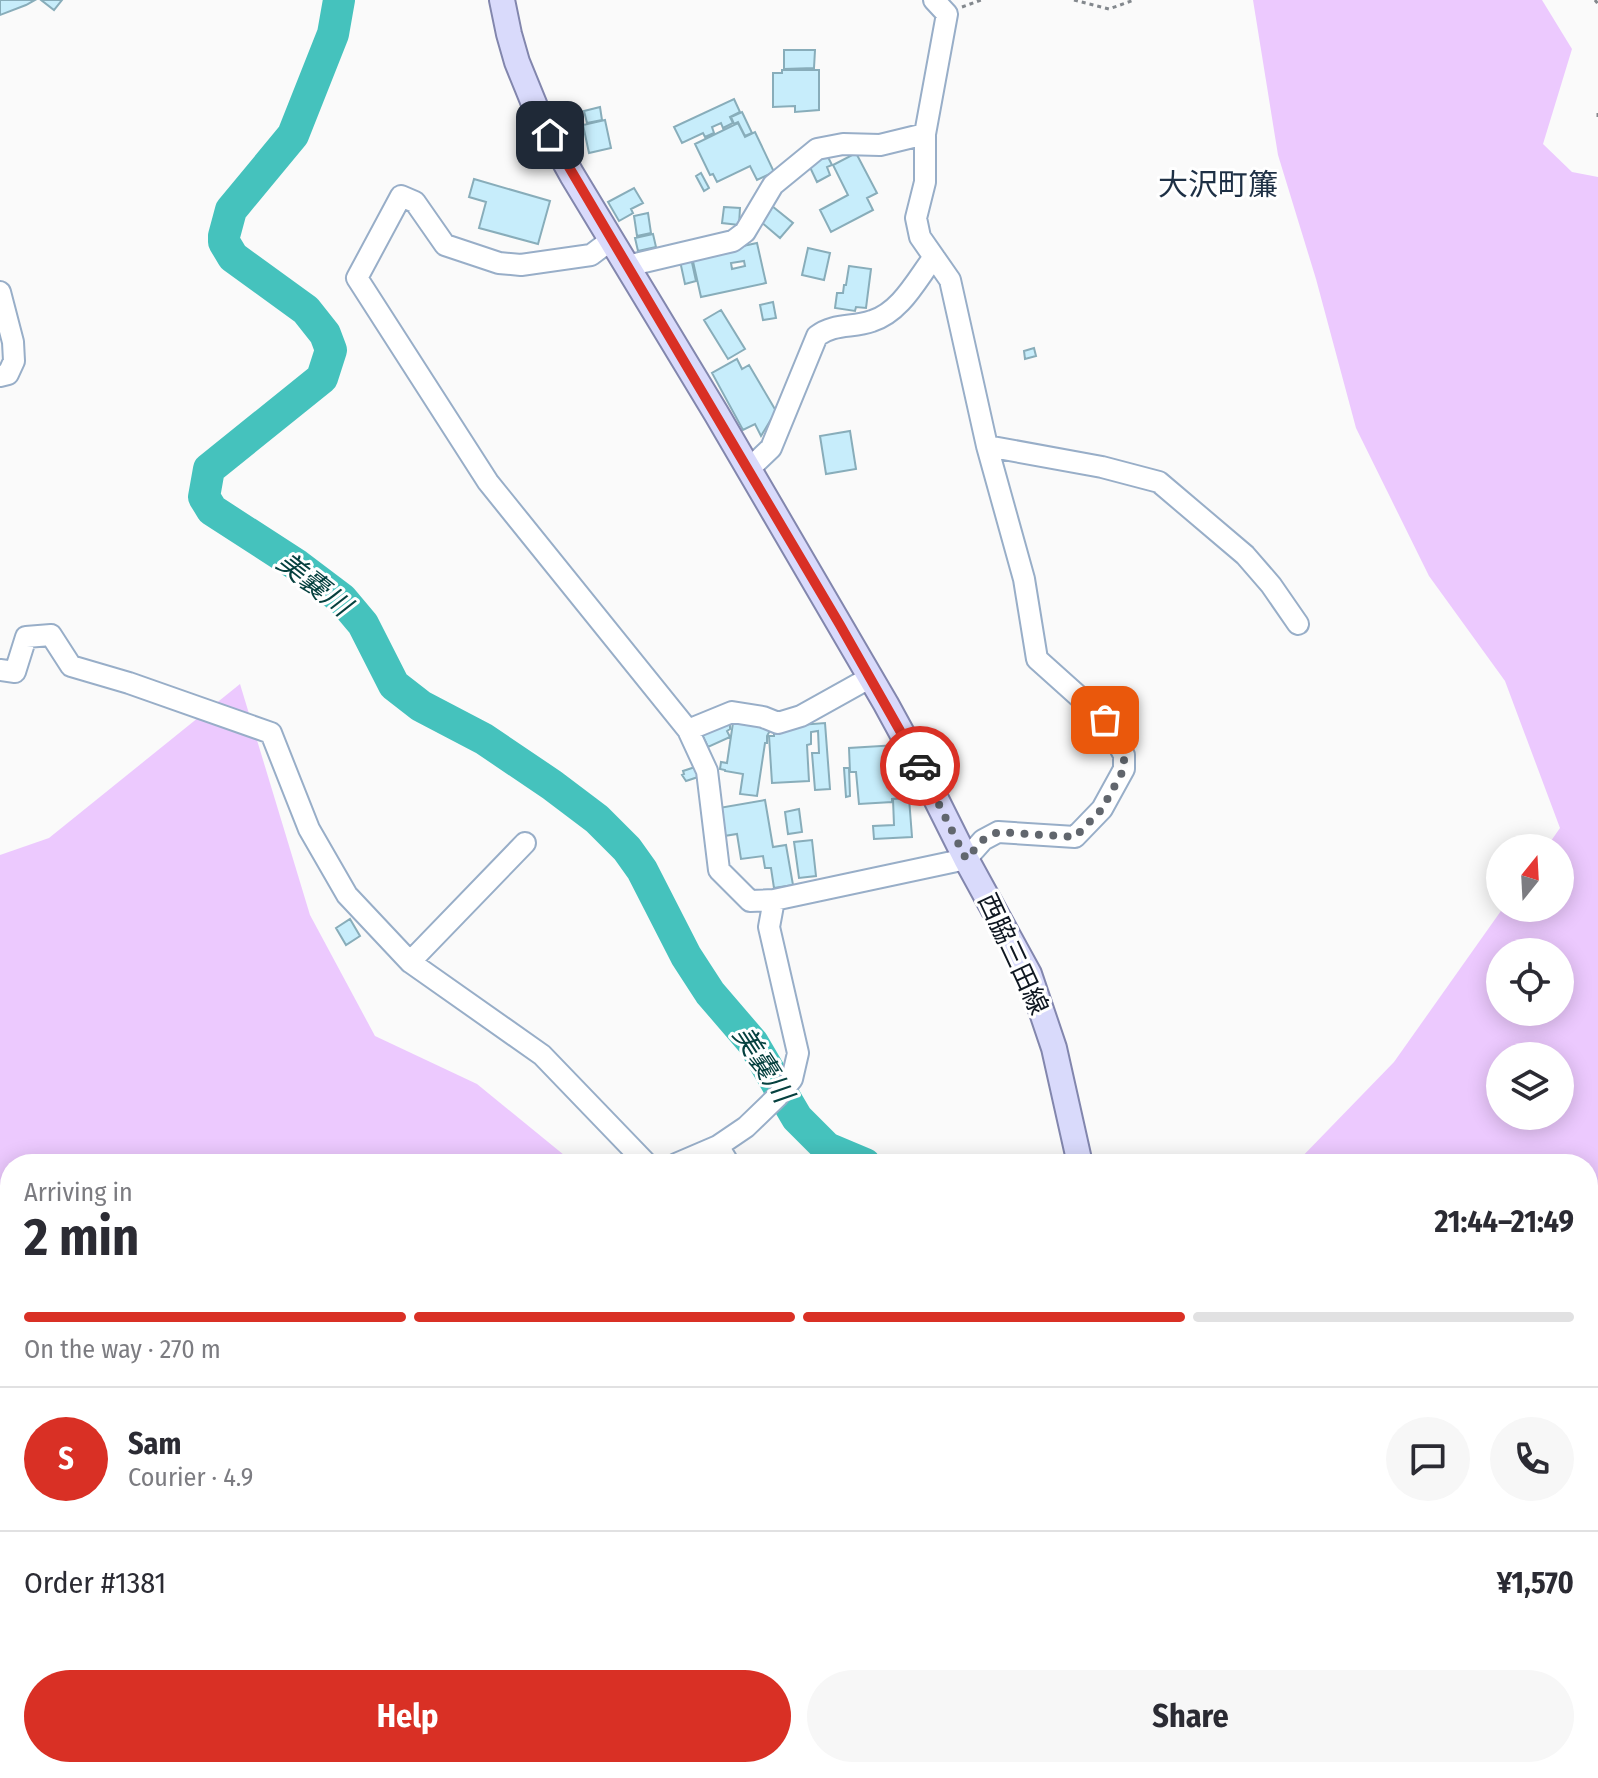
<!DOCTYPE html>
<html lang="en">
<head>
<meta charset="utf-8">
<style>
  body { margin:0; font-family:"Fira Sans Condensed","Noto Sans JP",sans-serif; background:#f7f7f7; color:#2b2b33; height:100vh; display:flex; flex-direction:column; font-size:30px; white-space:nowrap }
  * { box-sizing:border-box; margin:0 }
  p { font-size:26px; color:#7c7c81 }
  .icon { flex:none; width:44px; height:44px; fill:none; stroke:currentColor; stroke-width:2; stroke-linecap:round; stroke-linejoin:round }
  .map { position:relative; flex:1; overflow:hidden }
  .side { position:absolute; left:0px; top:1154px; width:1598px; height:624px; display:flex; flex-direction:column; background:#fff; border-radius:32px 32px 0 0; box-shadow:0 4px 20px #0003 }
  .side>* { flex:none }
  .needle { width:52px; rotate:18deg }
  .controls { position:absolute; left:1486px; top:834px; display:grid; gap:16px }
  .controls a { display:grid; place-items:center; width:88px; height:88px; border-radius:50%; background:#fff; box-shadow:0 4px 20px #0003; font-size:40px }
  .pin { position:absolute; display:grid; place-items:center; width:68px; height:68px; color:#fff; margin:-34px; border-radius:16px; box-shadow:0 4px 12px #0006 }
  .courier { position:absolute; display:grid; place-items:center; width:80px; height:80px; margin:-40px; border:6px solid #d93025; border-radius:50%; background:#fff; color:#222; box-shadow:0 2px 10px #0007 }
  .overview em { font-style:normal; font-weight:700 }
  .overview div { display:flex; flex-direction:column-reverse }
  .overview { display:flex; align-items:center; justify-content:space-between; height:136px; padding:0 24px }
  h1 { font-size:52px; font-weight:700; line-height:60px }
  .bar { display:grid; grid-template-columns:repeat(4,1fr); gap:12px 8px; align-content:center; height:96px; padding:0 24px }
  .bar i { height:10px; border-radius:6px; background:#e1e1e2 }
  .bar .on { background:#d93025 }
  .bar p { grid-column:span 4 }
  .line { display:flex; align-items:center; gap:20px; padding:0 24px; border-top:2px solid #e1e1e2 }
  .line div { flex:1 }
  .round { display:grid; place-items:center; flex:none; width:84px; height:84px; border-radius:42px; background:#f7f7f7 }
  .button { display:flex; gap:16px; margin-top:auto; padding:16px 24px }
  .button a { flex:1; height:92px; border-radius:48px; background:#d93025; color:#fff; font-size:32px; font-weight:700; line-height:92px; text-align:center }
  .button a+a { background:#f7f7f7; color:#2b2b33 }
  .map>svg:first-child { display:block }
  .green { fill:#ecc9fe; fill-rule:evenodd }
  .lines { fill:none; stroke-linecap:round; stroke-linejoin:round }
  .river { stroke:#45c2bd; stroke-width:32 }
  .building { fill:#c7edfb; stroke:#88adba; stroke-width:2; fill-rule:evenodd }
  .minor-casing { stroke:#98aec8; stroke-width:24 }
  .major-casing { stroke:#8286ad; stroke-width:28 }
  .path { stroke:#83888d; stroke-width:3; stroke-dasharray:4 4; stroke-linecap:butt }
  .minor { stroke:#fff; stroke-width:20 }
  .major { stroke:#d9dafb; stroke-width:24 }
  .done { stroke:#61666d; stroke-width:8; stroke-dasharray:0 14.4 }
  .route { stroke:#d93025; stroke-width:10 }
  .labels { text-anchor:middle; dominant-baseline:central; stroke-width:6; stroke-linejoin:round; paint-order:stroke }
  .street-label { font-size:26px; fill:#0f1721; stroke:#fff }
  .water-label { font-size:28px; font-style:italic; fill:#06413f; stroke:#fff }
  .quarter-label { font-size:30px; fill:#1e3045; stroke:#fff }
</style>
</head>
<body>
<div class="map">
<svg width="1598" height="1778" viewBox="0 0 1598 1778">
  <rect width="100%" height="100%" fill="#fafafa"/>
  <path class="green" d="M1253,0H1542L1572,49L1543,144L1572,172L1598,177V1670L1588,1662V1164H1295L1394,1062L1503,908H1560V848H1546L1560,828L1505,681L1429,576L1356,428L1316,279L1278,155ZM1500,952H1560V1012H1500ZM1500,1056H1560V1116H1500Z
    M240,684L310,915L375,1036L477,1084L575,1164H10V1545L0,1549V855L49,838Z"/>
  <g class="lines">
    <path class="river" d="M339,0L333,34L293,135L231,210L224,236V242L233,257L306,310L325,334L331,350L322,378L209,469L204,497L212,510L297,565L342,599L363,624L394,685L421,706L484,739L552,785L597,819L627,849L642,870L686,956L710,993L753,1043L797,1118L827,1148L865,1164
      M1078,1768L1090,1778
      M861,1778L863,1768"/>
  </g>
  <path class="building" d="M0,0H35L26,5L0,15Z
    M41,0H62L54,10Z
    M784,50H815L814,68L784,69Z
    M782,70H819V110L795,112V106L773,107V73H782Z
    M734,99L740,112L730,117L733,123L723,128L721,123L712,127L714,133L705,137L703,133L682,143L674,127Z
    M600,107L602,120L587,123L584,111Z
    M742,112L752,133L745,136L738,122L734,124L731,117Z
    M605,120L611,148L589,153L583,125Z
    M738,123L745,137L755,132L774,172L757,180L750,166L717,182L713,174L710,175L695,144Z
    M856,153L877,193L867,198L873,210L831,232L820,210L848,195L833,165Z
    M827,155L832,165L827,167L830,175L817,182L808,163Z
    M701,173L709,188L704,191L696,176Z
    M474,179L550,201L538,244L479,228L486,202L469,197Z
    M634,188L643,203L631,209L633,213L619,221L608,202Z
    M772,206L793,223L780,238L760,221Z
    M724,207L740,208L739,225L722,223Z
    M648,213L651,233L637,236L634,216Z
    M653,234L656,247L638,251L635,238Z
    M757,243L766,283L701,297L692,257ZM744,261L745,266L732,269L731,263Z
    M808,248L830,253L824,280L802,275Z
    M691,258L696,281L685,284L680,261Z
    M849,266L871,269L866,308L856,307L855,311L835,308L837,293H843L844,285H846Z
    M773,302L776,318L763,320L760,305Z
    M721,310L745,349L728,359L704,320Z
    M1034,348L1036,356L1025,359L1024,351Z
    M737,359L742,369L749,365L776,411L761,436L755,424L743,430L712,373Z
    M850,431L856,469L826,474L820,436Z
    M734,716L773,725L767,736V743H765L757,796L740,794L743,774L725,771V770L720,769L721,762L727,763Z
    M730,718V729L727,731L730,737L708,747L701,732Z
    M825,723L830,789L815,790L812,753H819L818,731L811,732V744L807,745L809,781L772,783L769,736H774V727Z
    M897,745V750H899L902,798L892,799V802L859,804L856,772H850L849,748Z
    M903,765H906L909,798H903Z
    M695,767L698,777L686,781L682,775L684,774L683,771Z
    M844,768H849L850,796L846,797Z
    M909,798L912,837L874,839L873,826L894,825L893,799Z
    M765,800L773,847L786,845L793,885L774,888L771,868H765L763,856L741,859L737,834L724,836L719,808Z
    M799,809L802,832L788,834L785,812Z
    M812,840L816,876L799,878L794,842Z
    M350,919L360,936L346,945L336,928Z"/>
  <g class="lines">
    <g class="minor-casing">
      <path id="minor" d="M611,240L591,255L521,265L499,263L445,245L415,202L401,196L357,278L488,482L688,730L707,771L719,870L750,901L774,900
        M627,266L733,241L745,232L773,185L817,149L843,144L880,145L925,134
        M0,292L13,342L14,361L8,374L0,376
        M987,446L1102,467L1159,482L1245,555L1271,585L1298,624
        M749,469L771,448L817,336C834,323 853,328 872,321C901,312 917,279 934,257
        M0,670L15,672L26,637L51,635L71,666L129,683L271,733L309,829L347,895L410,962L542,1055L647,1164
        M688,730L732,712L763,717L778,723L801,716L871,677
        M410,962L525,843
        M718,1146L729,1164
        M676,1164L718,1146L746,1127L777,1097L792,1079L798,1053L769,927L774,900L966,859L983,840L998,832L1075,837L1102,809L1124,769V755L1105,720L1037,659L1024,579L987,446L950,280L920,237L916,218L925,182V134L947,14L934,0
        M762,1778L777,1768"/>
    </g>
    <g class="major-casing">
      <path id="major" d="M502,0L509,34L517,62L539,116L572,175L716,413L886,704L916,759L966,859L1029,974L1054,1048L1080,1164
        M1312,1768L1322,1778"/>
    </g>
    <path class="path" d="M1074,0L1109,9L1134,0
      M1595,0L1598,4
      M962,7L981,0
      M1598,113V118"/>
    <use href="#minor" class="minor"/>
    <use href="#major" class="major"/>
  </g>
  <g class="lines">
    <path class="done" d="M920,766L966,859L983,840L998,832L1075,837L1102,809L1124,769V755L1105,720"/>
    <path class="route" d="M550,135L840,625L920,766"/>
  </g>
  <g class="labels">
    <g class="street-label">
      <text transform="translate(1013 954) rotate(65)">西脇三田線</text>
    </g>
    <g class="water-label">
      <text transform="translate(314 584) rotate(38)">美嚢川</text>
      <text transform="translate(763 1064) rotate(57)">美嚢川</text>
    </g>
    <g class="quarter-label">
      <text x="1218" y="185">大沢町簾</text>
    </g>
  </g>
</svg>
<div class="controls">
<a><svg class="needle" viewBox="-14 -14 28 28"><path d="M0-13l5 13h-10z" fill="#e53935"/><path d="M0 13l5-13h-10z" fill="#7c7c81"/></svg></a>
<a><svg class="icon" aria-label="locate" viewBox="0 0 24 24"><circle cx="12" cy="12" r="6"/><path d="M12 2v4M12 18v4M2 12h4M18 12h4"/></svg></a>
<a><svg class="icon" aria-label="layers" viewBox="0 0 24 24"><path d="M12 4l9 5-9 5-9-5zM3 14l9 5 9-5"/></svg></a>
</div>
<div class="pin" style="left:1105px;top:720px;background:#ea580c"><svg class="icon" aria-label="bag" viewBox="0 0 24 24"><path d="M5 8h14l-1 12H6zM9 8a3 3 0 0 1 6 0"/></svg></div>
<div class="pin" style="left:550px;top:135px;background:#1f2937"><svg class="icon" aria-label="home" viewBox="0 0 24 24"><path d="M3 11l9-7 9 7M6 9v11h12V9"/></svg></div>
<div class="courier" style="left:920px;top:766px"><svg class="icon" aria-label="car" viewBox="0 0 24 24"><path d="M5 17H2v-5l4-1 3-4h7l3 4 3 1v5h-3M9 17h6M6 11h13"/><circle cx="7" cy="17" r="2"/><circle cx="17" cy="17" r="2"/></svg></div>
<section class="side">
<div class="overview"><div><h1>2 min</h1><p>Arriving in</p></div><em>21:44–21:49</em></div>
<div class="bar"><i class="on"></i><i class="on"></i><i class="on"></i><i></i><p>On the way · 270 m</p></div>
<div class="line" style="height:144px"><b class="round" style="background:#d93025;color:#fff">S</b><div><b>Sam</b><p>Courier · 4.9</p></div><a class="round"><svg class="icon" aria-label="chat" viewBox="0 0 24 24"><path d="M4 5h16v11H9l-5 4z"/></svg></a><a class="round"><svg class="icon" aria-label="phone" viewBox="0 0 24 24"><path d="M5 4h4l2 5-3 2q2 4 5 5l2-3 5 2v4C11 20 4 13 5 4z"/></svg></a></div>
<div class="line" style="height:104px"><div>Order #1381</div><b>¥1,570</b></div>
<div class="button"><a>Help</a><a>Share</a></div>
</section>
</div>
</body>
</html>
